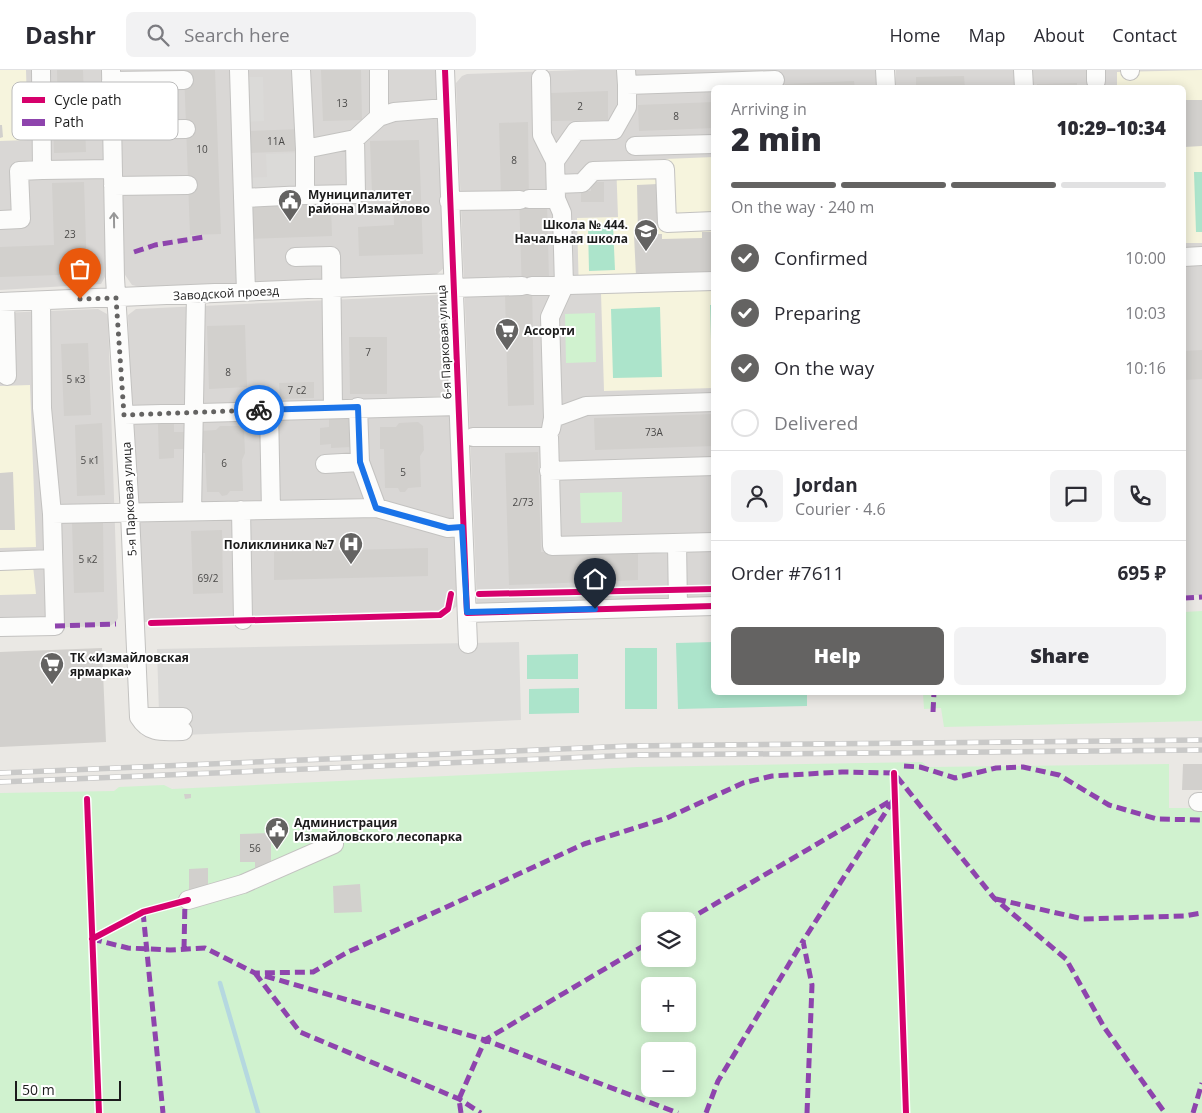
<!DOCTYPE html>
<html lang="en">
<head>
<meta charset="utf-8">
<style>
  body { margin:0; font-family:"Open Sans",sans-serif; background:#f2f2f3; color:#2b2b33; height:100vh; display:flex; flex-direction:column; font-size:19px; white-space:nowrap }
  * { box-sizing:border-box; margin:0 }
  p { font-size:16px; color:#7c7c81 }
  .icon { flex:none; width:28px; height:28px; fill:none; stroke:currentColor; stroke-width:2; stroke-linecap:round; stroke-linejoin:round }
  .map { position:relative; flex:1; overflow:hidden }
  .details { position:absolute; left:711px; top:15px; width:475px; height:610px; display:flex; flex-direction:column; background:#fff; border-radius:8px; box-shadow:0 2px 12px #0003 }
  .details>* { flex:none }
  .controls { position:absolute; left:641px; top:842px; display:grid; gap:10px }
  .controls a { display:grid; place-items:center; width:55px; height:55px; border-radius:8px; background:#fff; box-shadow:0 2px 12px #0003; font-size:25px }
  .scale { position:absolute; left:15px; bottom:12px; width:106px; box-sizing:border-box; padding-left:5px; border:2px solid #1c1c1c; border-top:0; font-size:14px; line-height:18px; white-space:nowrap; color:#1c1c1c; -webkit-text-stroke:4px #fff; paint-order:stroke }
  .pin { position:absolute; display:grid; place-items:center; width:42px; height:42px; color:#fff; margin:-51px -21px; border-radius:50% 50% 50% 0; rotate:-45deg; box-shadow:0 0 5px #0007 }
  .pin .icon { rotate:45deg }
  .courier { position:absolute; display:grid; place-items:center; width:50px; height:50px; margin:-25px; border:4px solid #1a73e8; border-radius:50%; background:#fff; color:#222; box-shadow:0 1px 6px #0007 }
  .head em { font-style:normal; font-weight:800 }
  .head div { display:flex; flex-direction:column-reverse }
  .head { display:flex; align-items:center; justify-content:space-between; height:85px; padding:0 20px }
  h1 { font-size:32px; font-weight:800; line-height:38px }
  .bar { display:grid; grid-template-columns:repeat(4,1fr); gap:8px 5px; align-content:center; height:60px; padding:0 20px }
  .bar i { height:6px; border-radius:4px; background:#e1e1e2 }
  .bar .active { background:#646362 }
  .bar p { grid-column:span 4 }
  .line { display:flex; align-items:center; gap:12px; padding:0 20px; border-top:1px solid #e1e1e2 }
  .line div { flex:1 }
  .round { display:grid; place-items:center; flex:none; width:52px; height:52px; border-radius:8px; background:#f2f2f3 }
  ol { padding:0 20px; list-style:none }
  li { display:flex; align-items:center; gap:15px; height:55px }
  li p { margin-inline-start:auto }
  li .icon { padding:5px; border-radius:50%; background:#646362; color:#fff; stroke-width:4 }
  li:last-child { color:#7c7c81 }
  li i { width:28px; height:28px; border:2px solid #e1e1e2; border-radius:50% }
  .cta { display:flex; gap:10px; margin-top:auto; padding:10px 20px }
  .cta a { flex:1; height:58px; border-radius:8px; background:#646362; color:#fff; font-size:20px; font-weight:800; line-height:58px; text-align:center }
  .cta a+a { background:#f2f2f3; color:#2b2b33 }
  header { display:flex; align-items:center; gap:30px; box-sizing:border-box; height:70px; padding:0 25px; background:#fff; border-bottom:1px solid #e1e1e2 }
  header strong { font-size:24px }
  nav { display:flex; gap:28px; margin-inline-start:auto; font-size:18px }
  .search { width:350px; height:45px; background:#f2f2f3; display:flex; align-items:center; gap:12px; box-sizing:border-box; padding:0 18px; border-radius:8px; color:#7c7c81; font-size:19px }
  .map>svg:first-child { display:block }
  .residential { fill:#d9d7d5 }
  .education { fill:#f6f4dd }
  .park { fill:#d0f2cf; fill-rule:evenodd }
  .pitch { fill:#ace4cb }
  .parking { fill:#dbdad8 }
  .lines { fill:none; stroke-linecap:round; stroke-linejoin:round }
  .stream { stroke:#b5d8e0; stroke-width:4.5 }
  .building { fill:#d2d0cd }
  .minor-casing { stroke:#c3c2c0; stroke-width:20 }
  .minor { stroke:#fcfcfb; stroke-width:18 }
  .rail-casing { stroke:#c9c9c8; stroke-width:5.5 }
  .rail { stroke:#fff; stroke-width:4; stroke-dasharray:11; stroke-linecap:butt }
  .quiet { stroke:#8e44ad; stroke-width:5; stroke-dasharray:10 5; stroke-linecap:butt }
  .cycleway-casing { stroke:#fff; stroke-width:9 }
  .cycleway { stroke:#d6006c; stroke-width:6 }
  .oneway { stroke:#979797 }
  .done { stroke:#646362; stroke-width:5; stroke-dasharray:0 9 }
  .route { stroke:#1a73e8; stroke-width:6 }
  .labels { text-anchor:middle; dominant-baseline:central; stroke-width:4; stroke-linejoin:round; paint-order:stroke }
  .number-label { font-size:10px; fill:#4a4948 }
  .poi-label { font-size:12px; font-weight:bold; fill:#1c1c1c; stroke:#fff; text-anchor:start }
  .street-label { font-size:12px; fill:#1c1c1c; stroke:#fff }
  .key { fill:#fff; stroke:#bbb; stroke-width:1 }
  .key-label { font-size:14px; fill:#1c1c1c }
</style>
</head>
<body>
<header>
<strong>Dashr</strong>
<div class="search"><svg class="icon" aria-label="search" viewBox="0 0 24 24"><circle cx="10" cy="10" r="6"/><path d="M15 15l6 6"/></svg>Search here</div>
<nav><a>Home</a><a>Map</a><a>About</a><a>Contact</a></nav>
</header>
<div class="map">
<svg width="1202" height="1043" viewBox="0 0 1202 1043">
  <rect width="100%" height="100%" fill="#eae8e4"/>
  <path class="residential" d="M0,0H102L106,205L101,214L0,220Z
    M119,0H437L444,198L437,204L172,216L140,217L132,215L123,202Z
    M582,0H878V17L714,18V536L477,535L456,13L462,6L467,4Z
    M896,0H1202V525H1184V18L895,17Z
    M439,225L445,231L457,536L441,549L142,552L137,544L128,245L136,239Z
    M98,239L107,244L108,248L118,548L116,552L110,556L0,559V243Z"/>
  <path class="education" d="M0,0H26L28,70L0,71Z
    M1202,0V173H1184V18L1117,17V2Z
    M714,87V318L604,321L601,223L579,224L577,148L618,147L616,91Z
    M30,315L36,477L0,478V316Z
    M33,496L36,524L0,525V497Z"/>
  <path class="park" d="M595,243L596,292L566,293L565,244Z
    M622,422V452L581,453L580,423Z
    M1202,541V651L944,657L941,638L924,639L923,623L1184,622V542Z
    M922,692L928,697L1169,694V738H1202V1043H0V723L114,721L119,717L164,715L172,719L637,697ZM650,851H688V889H650ZM650,916H688V954H650ZM650,981H688V1019H650Z"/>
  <path class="pitch" d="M1194,102H1202V162H1196Z
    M613,155L615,200L589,201L588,156Z
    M710,235H714V305H712Z
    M660,237L662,307L613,308L611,239Z
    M714,572V622L807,623V636L678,639L676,573Z
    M625,578H657V639H625Z
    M578,584V609H527V585Z
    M579,618V643L529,644V619Z"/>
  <path class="parking" d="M240,7H263L264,51L242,52Z
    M300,83V122L244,125L243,108L267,107L266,84Z
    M519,572L521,650L184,665L159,643L157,579Z"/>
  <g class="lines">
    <path class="stream" d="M220,913L258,1043"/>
  </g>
  <path class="building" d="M57,0H83L86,82L54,83L53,49H58Z
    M184,0H215L221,164L190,165Z
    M321,0H361L362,50L323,51Z
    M964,6L965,18H916V7Z
    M854,11L855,18H785V14Z
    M1077,13V18H1037V14Z
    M608,21V50L552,51L551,23Z
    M1184,30H1202V76L1184,77Z
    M714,32V58L639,61L638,35Z
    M528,52L529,134H547L549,209L532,210L534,335L508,336L505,224L522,223L519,125L501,126L499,53Z
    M0,55H2L3,67L0,68Z
    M302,59L303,81L250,83L249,61Z
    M419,70L423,184L359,186L358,157L394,155L393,121L372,122L370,71Z
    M84,112L87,204L0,207V177L54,175L52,113Z
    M591,112H604V132H581V121H591Z
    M658,114L659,157H655V164H662V169L702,168V162H714V203L636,206L634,165L638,164L637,115Z
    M331,134L332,166L250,169L249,137Z
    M245,255L247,317L209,319L207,256Z
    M349,267H387V324H350Z
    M88,273L91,345L64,346L61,274Z
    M1202,280V309L1184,310V281Z
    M314,312V328L280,329L279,313Z
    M714,344V376L595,380L594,348Z
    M349,347L351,377L331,378V374L320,375V358L329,357V348Z
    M102,353L105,425L77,426L75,355Z
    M399,353L418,352L423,356L424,380L420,386L421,417L408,418L405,422H400L398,418H385L384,379H380V357H396Z
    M158,354H174V362H185L186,379H174V388L159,389Z
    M220,356H239L244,360L245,383L242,390L243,421H230L227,425L222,426L219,422H207L205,383H201V361L216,360Z
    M538,382L541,482L589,481V485H598V481L638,480V510L599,512L598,506H590V512L509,515L505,383Z
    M13,402L15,460H0V403Z
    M103,451L104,522L74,523L72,452Z
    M222,460L223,523L193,524L191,461Z
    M428,478V506L274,510V482Z
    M102,578L106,672L0,677V582Z
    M1183,694H1202V720H1182Z
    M184,724H191V728L185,729Z
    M271,763V798H255V792H240V764Z
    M208,798V819L189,820V799Z
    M360,814L362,842L334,843L333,816Z"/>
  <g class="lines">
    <g class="minor-casing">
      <path id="minor" d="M41,0L42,100L113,99
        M111,0L115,208L130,443L139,647C150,665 165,661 183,661
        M239,0L246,222
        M379,0V47L394,42L446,38
        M445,0L468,574
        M626,0L627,15L775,10
        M885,0L886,18
        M1023,0L1024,18
        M1096,0V11
        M1130,0V1
        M541,8L542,65L555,91
        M111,11L184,10
        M112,60L186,59
        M355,69L379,47
        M635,76L714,74
        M556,114L582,113L593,101L665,99L667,153L714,151
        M113,116L188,115
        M305,125L356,124L355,69L305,79
        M243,128L305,125V79L301,0
        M529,129H556L555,91L576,61L614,60L627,37V15
        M449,131L520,130
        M0,150L21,149L19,101L42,100
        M295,187L331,186L333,338
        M1184,187L1202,186
        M532,216L714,211
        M452,218L522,216
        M41,231L42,338L52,444
        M0,232L452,213
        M5,232L7,306
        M358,337L360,392L377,438
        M269,340L271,440
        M124,345L458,336
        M553,348L550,247L564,216L562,143L556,129
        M551,359L553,348L586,336L714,332
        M473,367H549L552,476L714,472
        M325,394L360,392
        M549,401L714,396
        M241,440L243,550
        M192,441L196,225
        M677,473L678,537
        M0,491L53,489
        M467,543L714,536
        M0,557L55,556L52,444L377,438L448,458L462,457
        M139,647H183
        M1198,732H1202
        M188,830L243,814L334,774"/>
    </g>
    <use href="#minor" class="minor"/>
    <g class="rail-casing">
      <path id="rail" d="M0,703L630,676L1202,670
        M0,712L636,685L1202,680"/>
    </g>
    <use href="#rail" class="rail"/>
    <path class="quiet" d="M134,182L155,175L204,167
      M1184,528L1202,527
      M55,556L116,554
      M933,642L934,622
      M904,696L920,697L955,708L996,698L1023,697L1059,705L1109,735L1157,749L1202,750
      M996,829L1083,849L1184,846L1202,843
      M143,842L163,1043
      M686,851L892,730
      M92,869L128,878L170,880L205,878L255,903L313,902L348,882L584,774L667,748L743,713L772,706L842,702L894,703L994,828L1066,889L1104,957L1165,1043
      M184,879L185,830
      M255,903L300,962L459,1029L481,1043
      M265,906L485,970L678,1043
      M461,1043L459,1029L485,970L650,872
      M706,1043L718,1011L803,871
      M807,1043L812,915L803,871L894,729
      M1193,1043L1202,1013"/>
    <g class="cycleway-casing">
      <path id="cycleway" d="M445,0L467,543L714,536
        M479,524L714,519
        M151,553L440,545L448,539L451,524
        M894,703L906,1043
        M87,729L99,1043
        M92,869L143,842L188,830"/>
    </g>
    <use href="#cycleway" class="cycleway"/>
  </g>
  <defs><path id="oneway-shaft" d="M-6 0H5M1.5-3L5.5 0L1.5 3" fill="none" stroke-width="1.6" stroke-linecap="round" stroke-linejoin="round" transform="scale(1.25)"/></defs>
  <use class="oneway" href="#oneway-shaft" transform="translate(114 150) rotate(-91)"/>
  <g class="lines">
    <path class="done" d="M80,229L116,228L124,345L259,340"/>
    <path class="route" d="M259,340L358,337L360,392L376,438L448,458L462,457L467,542L595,539"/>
  </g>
  <defs>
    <g id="civic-pin" transform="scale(1.25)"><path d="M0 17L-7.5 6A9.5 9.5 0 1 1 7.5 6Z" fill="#646362" stroke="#fff"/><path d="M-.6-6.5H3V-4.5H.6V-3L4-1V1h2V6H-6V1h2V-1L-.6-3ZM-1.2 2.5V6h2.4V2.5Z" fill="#fff"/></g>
    <g id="school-pin" transform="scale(1.25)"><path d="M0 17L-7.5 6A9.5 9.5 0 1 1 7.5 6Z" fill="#646362" stroke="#fff"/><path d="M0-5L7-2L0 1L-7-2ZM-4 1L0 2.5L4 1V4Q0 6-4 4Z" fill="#fff"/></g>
    <g id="supermarket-pin" transform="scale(1.25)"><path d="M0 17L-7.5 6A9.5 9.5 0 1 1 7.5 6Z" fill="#646362" stroke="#fff"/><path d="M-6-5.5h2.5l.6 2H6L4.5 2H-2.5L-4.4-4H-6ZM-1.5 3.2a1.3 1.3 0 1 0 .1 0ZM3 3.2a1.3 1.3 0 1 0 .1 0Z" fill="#fff"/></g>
    <g id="hospital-pin" transform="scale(1.25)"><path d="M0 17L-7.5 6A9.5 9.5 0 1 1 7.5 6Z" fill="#646362" stroke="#fff"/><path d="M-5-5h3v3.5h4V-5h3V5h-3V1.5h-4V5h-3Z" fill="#fff"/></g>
  </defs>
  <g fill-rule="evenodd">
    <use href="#civic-pin" x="290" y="131"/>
    <use href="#school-pin" x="646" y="161"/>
    <use href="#supermarket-pin" x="507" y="260"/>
    <use href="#hospital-pin" x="351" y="474"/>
    <use href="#supermarket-pin" x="52" y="594"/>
    <use href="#civic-pin" x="277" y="759"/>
  </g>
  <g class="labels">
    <g class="number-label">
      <text x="342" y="33">13</text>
      <text x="580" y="36">2</text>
      <text x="676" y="46">8</text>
      <text x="276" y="71">11А</text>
      <text x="202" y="79">10</text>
      <text x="514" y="90">8</text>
      <text x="70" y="164">23</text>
      <text x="368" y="282">7</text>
      <text x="228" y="302">8</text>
      <text x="76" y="309">5 к3</text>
      <text x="297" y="320">7 с2</text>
      <text x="654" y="362">73А</text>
      <text x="90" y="390">5 к1</text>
      <text x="224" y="393">6</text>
      <text x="403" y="402">5</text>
      <text x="523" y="432">2/73</text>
      <text x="88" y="489">5 к2</text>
      <text x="208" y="508">69/2</text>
      <text x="255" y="778">56</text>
    </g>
    <g class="poi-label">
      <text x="308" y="124">Муниципалитет<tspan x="308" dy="14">района Измайлово</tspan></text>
      <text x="628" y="154" text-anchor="end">Школа № 444.<tspan x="628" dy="14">Начальная школа</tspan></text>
      <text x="524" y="260">Ассорти</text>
      <text x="334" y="474" text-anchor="end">Поликлиника №7</text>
      <text x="70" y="587">ТК «Измайловская<tspan x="70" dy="14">ярмарка»</tspan></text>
      <text x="294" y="752">Администрация<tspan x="294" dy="14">Измайловского лесопарка</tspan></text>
    </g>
    <g class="street-label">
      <text transform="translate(226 223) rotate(-3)">Заводской проезд</text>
      <text transform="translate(444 272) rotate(-93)">6-я Парковая улица</text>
      <text transform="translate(129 429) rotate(-93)">5-я Парковая улица</text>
    </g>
  </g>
  <rect x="12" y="12" width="166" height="58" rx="8" class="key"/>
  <rect x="22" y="27" width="23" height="6" fill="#d6006c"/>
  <rect x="22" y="49" width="23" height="7" fill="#8e44ad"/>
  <g class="key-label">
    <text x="54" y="35">Cycle path</text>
    <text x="54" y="57">Path</text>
  </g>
</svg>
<div class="controls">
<a><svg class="icon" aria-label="layers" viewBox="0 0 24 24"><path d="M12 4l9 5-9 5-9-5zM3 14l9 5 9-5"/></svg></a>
<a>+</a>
<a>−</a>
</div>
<div class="scale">50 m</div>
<div class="pin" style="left:80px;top:229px;background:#ea580c"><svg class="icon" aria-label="bag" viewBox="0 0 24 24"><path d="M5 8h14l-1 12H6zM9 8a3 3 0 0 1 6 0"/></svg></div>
<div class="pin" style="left:595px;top:539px;background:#1f2937"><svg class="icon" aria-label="home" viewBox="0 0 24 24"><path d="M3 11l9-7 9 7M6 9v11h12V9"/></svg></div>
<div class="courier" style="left:259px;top:340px"><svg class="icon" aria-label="bike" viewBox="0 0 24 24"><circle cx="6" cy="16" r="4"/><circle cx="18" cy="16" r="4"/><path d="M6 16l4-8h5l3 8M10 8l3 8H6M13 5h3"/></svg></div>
<section class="details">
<div class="head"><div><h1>2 min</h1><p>Arriving in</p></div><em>10:29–10:34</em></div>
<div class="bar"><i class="active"></i><i class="active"></i><i class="active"></i><i></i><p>On the way · 240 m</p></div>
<ol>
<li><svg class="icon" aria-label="check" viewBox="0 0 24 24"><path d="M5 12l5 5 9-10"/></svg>Confirmed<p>10:00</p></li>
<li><svg class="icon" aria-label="check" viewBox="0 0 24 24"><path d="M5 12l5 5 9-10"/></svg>Preparing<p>10:03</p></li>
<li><svg class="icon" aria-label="check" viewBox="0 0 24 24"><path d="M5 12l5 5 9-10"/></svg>On the way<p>10:16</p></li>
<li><i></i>Delivered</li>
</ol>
<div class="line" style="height:90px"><a class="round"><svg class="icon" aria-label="person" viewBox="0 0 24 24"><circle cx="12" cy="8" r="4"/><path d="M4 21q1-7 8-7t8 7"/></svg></a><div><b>Jordan</b><p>Courier · 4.6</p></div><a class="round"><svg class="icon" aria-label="chat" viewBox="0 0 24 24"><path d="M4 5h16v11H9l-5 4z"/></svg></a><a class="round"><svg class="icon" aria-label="phone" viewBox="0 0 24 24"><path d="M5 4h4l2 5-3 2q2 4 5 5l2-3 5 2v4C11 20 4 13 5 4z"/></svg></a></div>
<div class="line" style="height:65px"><div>Order #7611</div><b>695 ₽</b></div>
<div class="cta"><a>Help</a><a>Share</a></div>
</section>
</div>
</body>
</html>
